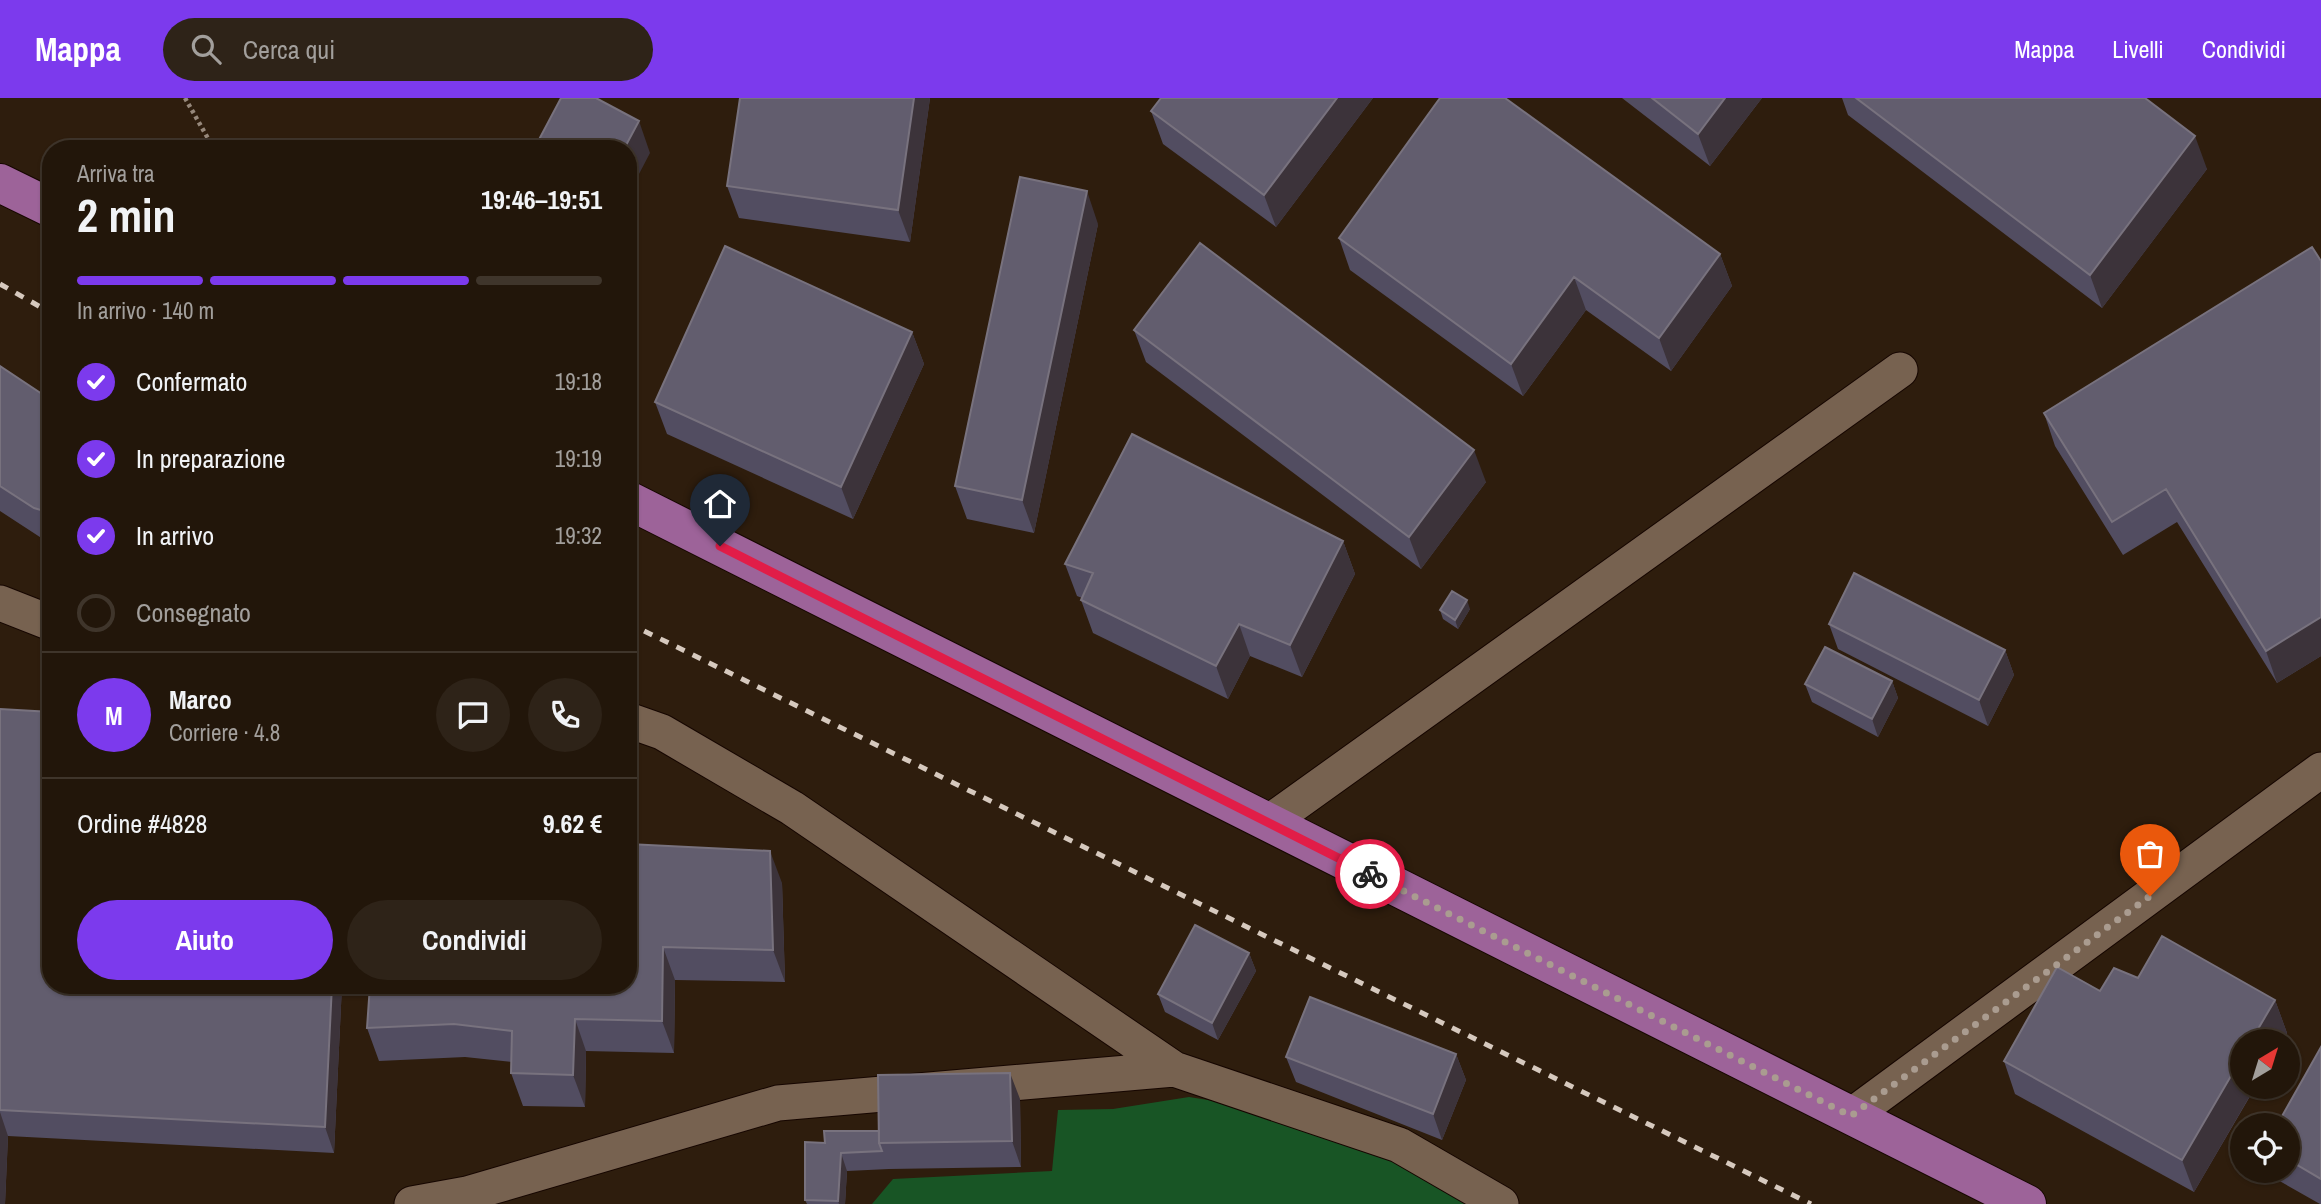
<!DOCTYPE html>
<html lang="it">
<head>
<meta charset="utf-8">
<style>
  body { margin:0; font-family:"Archivo Narrow",sans-serif; background:#2e2318; color:#f1f3f6; height:100vh; display:flex; flex-direction:column; font-size:26px; white-space:nowrap }
  * { box-sizing:border-box; margin:0 }
  p { font-size:23px; color:#a29f9c }
  .icon { flex:none; width:38px; height:38px; fill:none; stroke:currentColor; stroke-width:2; stroke-linecap:round; stroke-linejoin:round }
  .map { position:relative; flex:1; overflow:hidden }
  .drawer { position:absolute; left:42px; top:42px; width:595px; height:854px; display:flex; flex-direction:column; background:#22160a; border-radius:28px; box-shadow:0 2px 5px #0004,0 0 0 2px #3f352b }
  .drawer>* { flex:none }
  .needle { width:46px; rotate:38deg }
  .buttons { position:absolute; left:2230px; top:931px; display:grid; gap:14px }
  .buttons a { display:grid; place-items:center; width:70px; height:70px; border-radius:50%; background:#22160a; box-shadow:0 2px 5px #0004,0 0 0 2px #3f352b; font-size:35px }
  .pin { position:absolute; display:grid; place-items:center; width:60px; height:60px; color:#fff; margin:-72px -30px; border-radius:50% 50% 50% 0; rotate:-45deg; box-shadow:0 0 7px #0007 }
  .pin .icon { rotate:45deg }
  .courier { position:absolute; display:grid; place-items:center; width:70px; height:70px; margin:-35px; border:5px solid #e11d48; border-radius:50%; background:#fff; color:#222; box-shadow:0 2px 9px #0007 }
  .head em { font-style:normal; font-weight:700 }
  .head div { display:flex; flex-direction:column-reverse }
  .head { display:flex; align-items:center; justify-content:space-between; height:119px; padding:0 35px }
  h1 { font-size:46px; font-weight:700; line-height:52px }
  .bar { display:grid; grid-template-columns:repeat(4,1fr); gap:10px 7px; align-content:center; height:84px; padding:0 35px }
  .bar i { height:9px; border-radius:5px; background:#3f352b }
  .bar .on { background:#7c3aed }
  .bar p { grid-column:span 4 }
  .line { display:flex; align-items:center; gap:18px; padding:0 35px; border-top:2px solid #3f352b }
  .line div { flex:1 }
  .round { display:grid; place-items:center; flex:none; width:74px; height:74px; border-radius:37px; background:#2e2318 }
  ol { padding:0 35px; list-style:none }
  li { display:flex; align-items:center; gap:21px; height:77px }
  li p { margin-inline-start:auto }
  li .icon { padding:7px; border-radius:50%; background:#7c3aed; color:#fff; stroke-width:4 }
  li:last-child { color:#a29f9c }
  li i { width:38px; height:38px; border:4px solid #3f352b; border-radius:50% }
  .button { display:flex; gap:14px; margin-top:auto; padding:14px 35px }
  .button a { flex:1; height:80px; border-radius:42px; background:#7c3aed; color:#fff; font-size:28px; font-weight:700; line-height:80px; text-align:center }
  .button a+a { background:#2e2318; color:#f1f3f6 }
  header { display:flex; align-items:center; gap:42px; box-sizing:border-box; height:98px; padding:0 35px; background:#7c3aed; color:#fff }
  header strong { font-size:33px }
  nav { display:flex; gap:38px; margin-inline-start:auto; font-size:24px }
  .search { width:490px; height:63px; background:#2e2318; display:flex; align-items:center; gap:18px; box-sizing:border-box; padding:0 24px; border-radius:38px; color:#a29f9c; font-size:26px }
  .map>svg:first-child { display:block }
  .green { fill:#185525 }
  .lines { fill:none; stroke-linecap:round; stroke-linejoin:round }
  .minor-casing { stroke:#160600; stroke-width:37 }
  .major-casing { stroke:#160600; stroke-width:40 }
  .path { stroke:#96887b; stroke-width:4.5; stroke-dasharray:3.5 3.5; stroke-linecap:butt }
  .minor { stroke:#776250; stroke-width:35 }
  .major { stroke:#9d6399; stroke-width:38 }
  .rail { stroke:#d6c9be; stroke-width:5; stroke-dasharray:9 9; stroke-linecap:butt }
  .wall { fill:#524d61 }
  .shaded-wall { fill:#3c333a }
  .building { fill:#625d6e; stroke:#78727e; stroke-width:2 }
  .done { stroke:#aa9c90; stroke-width:7; stroke-dasharray:0 12.6 }
  .route { stroke:#e11d48; stroke-width:9 }
</style>
</head>
<body>
<header>
<strong>Mappa</strong>
<div class="search"><svg class="icon" aria-label="search" viewBox="0 0 24 24"><circle cx="10" cy="10" r="6"/><path d="M15 15l6 6"/></svg>Cerca qui</div>
<nav><a>Mappa</a><a>Livelli</a><a>Condividi</a></nav>
</header>
<div class="map">
<svg width="2321" height="1106" viewBox="0 0 2321 1106">
  <rect width="100%" height="100%" fill="#2e1d0d"/>
  <path class="green" d="M1189,999L1259,1010L1350,1035L1478,1106H872L893,1081L1052,1073L1058,1012L1113,1011Z"/>
  <g class="lines">
    <g class="minor-casing">
      <path id="minor" d="M0,505L51,525
        M628,622L662,634L792,710L1174,971
        M1268,725L1900,272
        M1851,1018L2321,672
        M412,1106L467,1096L778,1005L1174,971L1399,1047L1501,1106"/>
    </g>
    <g class="major-casing">
      <path id="major" d="M0,85L51,110
        M628,402L2027,1106"/>
    </g>
    <path class="path" d="M185,0L214,51"/>
    <use href="#minor" class="minor"/>
    <use href="#major" class="major"/>
    <path class="rail" d="M0,186L51,215
      M628,525L1811,1106"/>
  </g>
  <path class="wall" d="M930,0L910,144L739,120L727,88Z
    M1161,0H1373L1276,129L1163,46L1151,13Z
    M1622,0H1762L1710,68Z
    M1842,0H2145L2207,71L2102,210L1848,17Z
    M1098,126L1034,435L967,421L955,388Z
    M1339,140L1720,156L1732,188L1671,273L1586,212L1523,298L1350,172Z
    M2321,163V558L2277,585L2177,424L2123,457L2055,348L2044,315Z
    M1134,232L1486,384L1421,471L1146,264Z
    M912,234L924,266L853,421L667,336L655,304Z
    M0,268L51,302V444L46,443L0,413Z
    M1343,443L1355,476L1302,579L1250,558L1228,601L1093,535L1081,502L1082,500L1077,498L1065,466Z
    M1470,511L1458,531L1443,521L1440,512Z
    M1829,526L2005,552L2014,577L1988,628L1838,551Z
    M1892,583L1898,600L1878,639L1812,604L1805,586Z
    M0,611L51,887H342L334,1055L8,1038L5,1106H0Z
    M628,746L782,785L785,884L675,882L674,955L586,953L585,1009L523,1008L511,975L512,964L465,959L379,963L367,930Z
    M1249,855L1256,873L1218,942L1165,914L1158,896Z
    M2100,893L2275,902L2287,935L2194,1094L2015,996L2004,963Z
    M2321,949V1106H2320L2276,1081L2273,1073H2287V1027Z
    M1456,956L1466,982L1442,1042L1296,984L1286,959Z
    M1020,1001L1021,1069L889,1071L847,1073L845,1106H807L805,1102L825,1045Z"/>
  <path class="shaded-wall" d="M914,0H930L910,144L898,112Z
    M1337,0H1373L1276,129L1264,97Z
    M1725,0H1762L1710,68L1698,36Z
    M639,23L650,55L628,97V51H624Z
    M2195,38L2207,71L2102,210L2090,177Z
    M1087,93L1098,126L1034,435L1022,402Z
    M1720,156L1732,188L1671,273L1659,240Z
    M1574,179L1586,212L1523,298L1511,266Z
    M912,234L924,266L853,421L841,389Z
    M1474,352L1486,384L1421,471L1409,439Z
    M1343,443L1355,476L1302,579L1290,547Z
    M1467,502L1470,511L1458,531L1455,522Z
    M2321,519V558L2277,585L2266,553Z
    M1239,526L1250,558L1228,601L1216,568Z
    M2005,552L2014,577L1988,628L1979,602Z
    M1892,583L1898,600L1878,639L1872,621Z
    M770,753L782,785L785,884L773,852Z
    M663,849L675,882L674,955L662,923Z
    M1249,855L1256,873L1218,942L1212,925Z
    M332,887H342L334,1055L325,1029Z
    M2275,902L2287,935L2282,943H2251Z
    M575,921L586,953L585,1009L573,977Z
    M1456,956L1466,982L1442,1042L1433,1016Z
    M2242,959V989H2255L2194,1094L2182,1062Z
    M1010,975L1020,1001L1021,1069L1012,1043Z
    M0,1014L8,1038L5,1106H0Z
    M841,1055L847,1073L845,1106H839L838,1103Z"/>
  <path class="building" d="M561,0H596L639,23L624,51H534Z
    M740,0H914L898,112L727,88Z
    M1161,0H1337L1264,97L1151,13Z
    M1440,0H1505L1720,156L1659,240L1574,179L1511,266L1339,140Z
    M1652,0H1725L1698,36Z
    M1856,0H2145L2195,38L2090,177Z
    M1020,79L1087,93L1022,402L955,388Z
    M1200,145L1474,352L1409,439L1134,232Z
    M725,148L912,234L841,389L655,304Z
    M2312,149L2321,163V519L2266,553L2166,391L2112,424L2044,315Z
    M0,268L51,302V415L34,410L0,388Z
    M1132,336L1343,443L1290,547L1239,526L1216,568L1081,502L1093,475L1065,466Z
    M1854,475L2005,552L1979,602L1829,526Z
    M1452,493L1467,502L1455,522L1440,512Z
    M1825,549L1892,583L1872,621L1805,586Z
    M0,611L51,614V887H332L325,1029L0,1012Z
    M628,746L770,753L773,852L663,849L662,923L575,921L573,977L511,975L512,933L454,926L367,930L370,887H628Z
    M1195,827L1249,855L1212,925L1158,896Z
    M2162,838L2275,902L2251,943H2242V959L2182,1062L2004,963L2057,869L2100,893L2114,870L2138,880Z
    M1310,899L1456,956L1433,1016L1286,959Z
    M2321,949V1081L2287,1061V1027H2277Z
    M1010,975L1012,1043L879,1045L878,977Z
    M824,1033H879V1045L882,1053L841,1055L838,1103L805,1102V1044L825,1045Z"/>
  <g class="lines">
    <path class="done" d="M1370,776L1851,1018L2150,798"/>
    <path class="route" d="M720,448L1370,776"/>
  </g>
</svg>
<div class="buttons">
<a><svg class="needle" viewBox="-14 -14 28 28"><path d="M0-13l5 13h-10z" fill="#e53935"/><path d="M0 13l5-13h-10z" fill="#a29f9c"/></svg></a>
<a><svg class="icon" aria-label="locate" viewBox="0 0 24 24"><circle cx="12" cy="12" r="6"/><path d="M12 2v4M12 18v4M2 12h4M18 12h4"/></svg></a>
</div>
<div class="pin" style="left:2150px;top:798px;background:#ea580c"><svg class="icon" aria-label="bag" viewBox="0 0 24 24"><path d="M5 8h14l-1 12H6zM9 8a3 3 0 0 1 6 0"/></svg></div>
<div class="pin" style="left:720px;top:448px;background:#1f2937"><svg class="icon" aria-label="home" viewBox="0 0 24 24"><path d="M3 11l9-7 9 7M6 9v11h12V9"/></svg></div>
<div class="courier" style="left:1370px;top:776px"><svg class="icon" aria-label="bike" viewBox="0 0 24 24"><circle cx="6" cy="16" r="4"/><circle cx="18" cy="16" r="4"/><path d="M6 16l4-8h5l3 8M10 8l3 8H6M13 5h3"/></svg></div>
<section class="drawer">
<div class="head"><div><h1>2 min</h1><p>Arriva tra</p></div><em>19:46–19:51</em></div>
<div class="bar"><i class="on"></i><i class="on"></i><i class="on"></i><i></i><p>In arrivo · 140 m</p></div>
<ol>
<li><svg class="icon" aria-label="check" viewBox="0 0 24 24"><path d="M5 12l5 5 9-10"/></svg>Confermato<p>19:18</p></li>
<li><svg class="icon" aria-label="check" viewBox="0 0 24 24"><path d="M5 12l5 5 9-10"/></svg>In preparazione<p>19:19</p></li>
<li><svg class="icon" aria-label="check" viewBox="0 0 24 24"><path d="M5 12l5 5 9-10"/></svg>In arrivo<p>19:32</p></li>
<li><i></i>Consegnato</li>
</ol>
<div class="line" style="height:126px"><b class="round" style="background:#7c3aed;color:#fff">M</b><div><b>Marco</b><p>Corriere · 4.8</p></div><a class="round"><svg class="icon" aria-label="chat" viewBox="0 0 24 24"><path d="M4 5h16v11H9l-5 4z"/></svg></a><a class="round"><svg class="icon" aria-label="phone" viewBox="0 0 24 24"><path d="M5 4h4l2 5-3 2q2 4 5 5l2-3 5 2v4C11 20 4 13 5 4z"/></svg></a></div>
<div class="line" style="height:91px"><div>Ordine #4828</div><b>9.62 €</b></div>
<div class="button"><a>Aiuto</a><a>Condividi</a></div>
</section>
</div>
</body>
</html>
